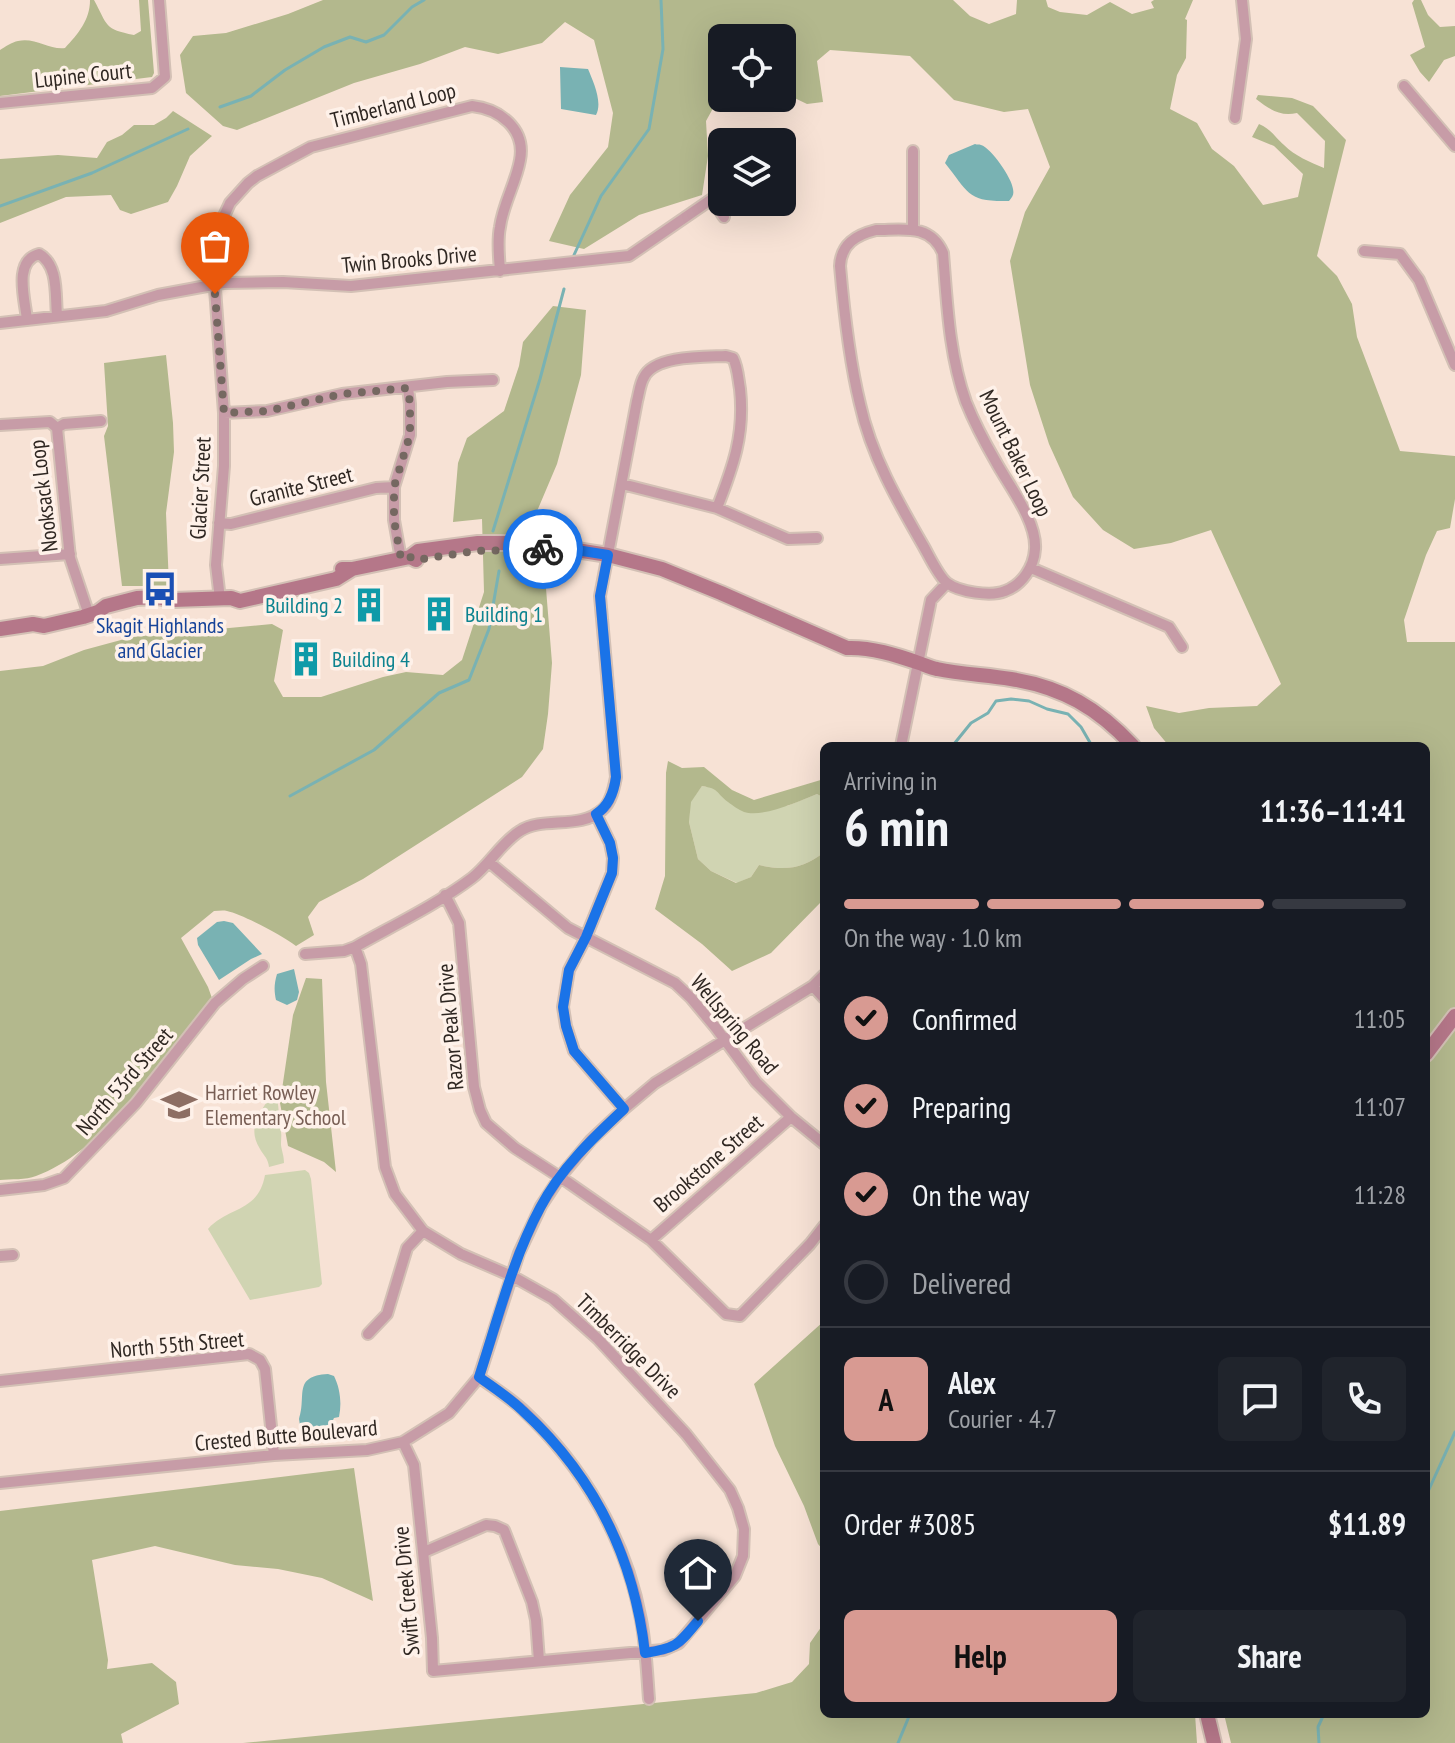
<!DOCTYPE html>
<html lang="en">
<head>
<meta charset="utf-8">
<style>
  body { margin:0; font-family:"PT Sans Narrow",sans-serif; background:#20242c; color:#f1f3f6; height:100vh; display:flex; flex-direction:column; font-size:30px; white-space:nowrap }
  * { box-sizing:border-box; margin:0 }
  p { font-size:26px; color:#9ea1a6 }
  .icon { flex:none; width:44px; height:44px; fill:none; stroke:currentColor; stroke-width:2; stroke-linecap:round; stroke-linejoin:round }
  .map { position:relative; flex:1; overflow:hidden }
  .details { position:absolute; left:820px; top:742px; width:610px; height:976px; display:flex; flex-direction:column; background:#171b24; border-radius:12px; box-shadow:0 8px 32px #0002 }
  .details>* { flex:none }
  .buttons { position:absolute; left:708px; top:24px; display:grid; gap:16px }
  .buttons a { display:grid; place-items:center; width:88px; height:88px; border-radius:12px; background:#171b24; box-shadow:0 8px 32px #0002; font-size:40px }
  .pin { position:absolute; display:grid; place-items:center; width:68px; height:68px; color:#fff; margin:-82px -34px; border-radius:50% 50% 50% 0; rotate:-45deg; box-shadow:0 0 8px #0007 }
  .pin .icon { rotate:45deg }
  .courier { position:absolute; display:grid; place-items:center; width:80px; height:80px; margin:-40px; border:6px solid #1a73e8; border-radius:50%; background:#fff; color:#222; box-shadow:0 2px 10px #0007 }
  .overview em { font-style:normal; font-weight:800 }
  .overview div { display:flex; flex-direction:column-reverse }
  .overview { display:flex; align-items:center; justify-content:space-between; height:136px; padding:0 24px }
  h1 { font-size:52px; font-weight:800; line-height:60px }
  .bar { display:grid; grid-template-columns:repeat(4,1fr); gap:12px 8px; align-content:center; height:96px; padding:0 24px }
  .bar i { height:10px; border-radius:6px; background:#363941 }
  .bar .current { background:#d89a92 }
  .bar p { grid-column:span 4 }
  .line { display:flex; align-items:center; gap:20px; padding:0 24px; border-top:2px solid #363941 }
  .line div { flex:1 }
  .round { display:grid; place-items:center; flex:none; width:84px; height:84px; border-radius:12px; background:#20242c }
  ol { padding:0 24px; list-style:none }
  li { display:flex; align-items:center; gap:24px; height:88px }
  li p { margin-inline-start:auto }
  li .icon { padding:8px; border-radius:50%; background:#d89a92; color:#111; stroke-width:4 }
  li:last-child { color:#9ea1a6 }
  li i { width:44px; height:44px; border:4px solid #363941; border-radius:50% }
  .cta { display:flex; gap:16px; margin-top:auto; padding:16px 24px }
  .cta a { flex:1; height:92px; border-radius:12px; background:#d89a92; color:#111; font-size:32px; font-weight:800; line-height:92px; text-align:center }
  .cta a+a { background:#20242c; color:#f1f3f6 }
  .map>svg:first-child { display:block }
  .green { fill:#d0d4b2 }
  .forest { fill:#b3b88d }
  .water { fill:#79b2b3 }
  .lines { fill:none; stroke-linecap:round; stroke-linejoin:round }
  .stream { stroke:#79b2b3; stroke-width:3 }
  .street-casing { stroke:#d3c0b5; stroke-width:14 }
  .secondary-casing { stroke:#d3c0b5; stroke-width:18 }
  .street { stroke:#c79ca7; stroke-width:10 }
  .secondary { stroke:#b57789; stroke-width:14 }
  .done { stroke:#756861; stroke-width:8; stroke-dasharray:0 14.4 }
  .route { stroke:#1a73e8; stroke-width:10 }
  .labels { text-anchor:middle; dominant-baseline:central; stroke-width:7; stroke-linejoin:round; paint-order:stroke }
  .street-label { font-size:22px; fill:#2f2722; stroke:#fef1e9 }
  .culture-label { font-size:22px; fill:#0d838f; stroke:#fef1e9; text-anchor:start }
  .transit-label { font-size:22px; fill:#164399; stroke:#fef1e9 }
  .education-label { font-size:22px; fill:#785e54; stroke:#fef1e9; text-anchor:start }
</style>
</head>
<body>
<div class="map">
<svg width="1455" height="1743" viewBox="0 0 1455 1743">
  <rect width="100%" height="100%" fill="#f7e2d5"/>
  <path class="green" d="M702,786L715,788L728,801L787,806L817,794L824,798V852C804,869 784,871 759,865L751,877L737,883L711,871L698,859L689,822L690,802Z
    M273,1093C279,1098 280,1116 277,1122C283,1133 281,1134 281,1145C282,1152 284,1156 284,1163L269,1167C268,1158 264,1156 260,1149C246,1127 261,1111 273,1093Z
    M305,1170L309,1173L311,1179L322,1284L319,1287L250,1300L208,1229C229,1206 258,1213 265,1175Z"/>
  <path class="forest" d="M90,0H94C108,26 104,29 134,35L141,31L139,0H148L154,73L152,77L0,96V50C5,47 12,42 18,41C35,37 49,50 65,48C78,34 90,20 90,0Z
    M323,0H953L970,16L989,24L1016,14L1017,0H1046L1048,7L1060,12L1087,15L1110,2L1132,14L1154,8L1151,2L1154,0H1193L1185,19L1187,20L1186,58L1177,75L1170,109L1197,123L1212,149L1234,166L1263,205L1298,197L1303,174L1274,146L1252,137L1259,124C1272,130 1274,136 1284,145C1295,156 1310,162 1324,168L1325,141L1297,113C1280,117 1269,109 1256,99L1258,95L1292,98L1313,106L1346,140L1317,256L1337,276L1352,304L1357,337L1400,451L1455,456V499L1450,528L1437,531L1426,555L1404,620L1407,642H1455V1743H1231L1224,1714H1426V746H1169L1154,728L1146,706L1179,713L1209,708L1257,706L1281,684L1211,530L1171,543L1134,549L1103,530L1073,497L1049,444L1030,385L1010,261L1025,212L1050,167L1028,109L1004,112L954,100L910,56L830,50L817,61L823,102L807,104L782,92V38H722V92L706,121L708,156L702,195L639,215L584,249L549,241L570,195L608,147L613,113L594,40L565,22L542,43L498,54L465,47L420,64L354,83L237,130L223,126L186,93L180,55L193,36L226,33L288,14Z
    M1414,0H1421L1428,15L1440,27L1455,26V56L1444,60L1429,82L1420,72L1410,55L1425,47L1412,3Z
    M173,111L212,136L190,156L177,186L168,202L131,214L120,210L111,195L66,197L0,223V159L58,155L97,158L107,142L122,135L134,125H154L166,118Z
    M553,306L586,310L581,375L557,464L535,516L545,576L552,663L548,714L543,749L522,777L363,879L319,902L308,917L314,935L296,946C283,936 242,914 227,911C223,910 218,911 214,911L181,938L208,987L213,1001C169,1056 104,1152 36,1176C26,1180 11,1179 0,1180V671L43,666L84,650L132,637L272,624L283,630L274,681L283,697H321L383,677L406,672L443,675L462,660L484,592L482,519L453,522L458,463L467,438L504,411L519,366L523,342Z
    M166,355L173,423L174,452L166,513L169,586H122L104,436L108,426L104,363Z
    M668,761L682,768L704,767L732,790L754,800L824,779V798L817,794C799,801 763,818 744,812C739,810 732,805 728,802C715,792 720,789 702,786L691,802L689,822L698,859L711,871L736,883L751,877L759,865C784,871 804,869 824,852V894L820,903L771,953L732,971L702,944L655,909L665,876L666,773Z
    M306,978L322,979L326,1082L336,1172L324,1162L288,1146L280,1103L293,1015Z
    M824,1321V1551L818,1544L804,1506L775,1446L754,1384Z
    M354,1468L373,1601L322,1578L278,1569L235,1565L155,1546L92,1560L108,1660L107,1669L152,1663L176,1682L179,1704L121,1734L123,1743H0V1511Z
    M824,1623V1714H1195L1197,1743H243L756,1693L792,1682L809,1664L810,1643Z"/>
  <path class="water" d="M560,67L588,69C593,81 603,102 596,115L561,109Z
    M975,144C977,145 979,144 981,145C991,148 1012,178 1013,189C1014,195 1013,196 1009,201C967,202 969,193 945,163L949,155Z
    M224,921L233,923L262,954L251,959L219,980L198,945L197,938L217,922Z
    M294,969L299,992L297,1000L287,1005L276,1000C274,991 274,984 277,974Z
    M328,1374L334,1376C340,1388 342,1403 339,1417L334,1418C329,1431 313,1436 301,1432L299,1419C307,1396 292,1376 328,1374Z"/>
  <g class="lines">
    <path class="stream" d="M220,107L251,96L285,70L324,47L350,37L366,42L384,35L412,7L424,0
      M0,206L92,173L188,129
      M574,255L601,196L649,129L663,49L661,0
      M493,531L540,379L564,289
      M951,746L954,744L971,723L988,713L996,701L1011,699L1029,701L1047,709L1068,714L1081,727L1092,746
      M290,796L374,750L439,693L469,680L489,629L499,571
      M824,1362L822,1390L824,1395
      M1426,1496L1455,1432
      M898,1743L910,1714
      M1319,1743L1318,1727L1324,1714"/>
    <g class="street-casing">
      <path id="street" d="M1404,86L1455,146
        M0,103L152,88L165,77L159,0
        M1235,118L1246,39L1242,0
        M913,151V230
        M712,199L724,217
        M876,230C902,230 930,223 943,253C947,302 949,355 966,402C974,422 985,443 996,462C1009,486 1037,521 1035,549C1034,567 1022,585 1005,591C991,597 959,592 947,583C939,577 929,556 924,547C898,502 871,455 860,404C849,359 844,312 840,266C841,244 856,235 876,230Z
        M1364,251L1400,254L1419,280L1455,365
        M27,320C25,299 13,261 39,254C59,265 55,296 57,315
        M0,323L106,311L158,295L223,283L283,282L351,286L629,256L722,192
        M224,413L267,411L342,394L447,382L493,380
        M0,425L50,422L57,428L70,558L89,615
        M57,428L64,424L101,421
        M622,484L717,508L788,539L817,538
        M219,523L231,524L376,488L394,487
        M0,559L70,554
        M401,559L394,520V487L410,435V404L408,388
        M1031,568L1169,627L1182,647
        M220,599L216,565L224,466V413L213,261L218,229L230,203L248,183L257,176L311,147L472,106C500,109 526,129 520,160C516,183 503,204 500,227C497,241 499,256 500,271
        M901,746L931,600L947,583
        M596,814L610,843L613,858L612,873L586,937L569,970L563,1007L566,1026L574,1051L624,1109
        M489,862L568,928L675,983L691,998L716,1028L756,1082L791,1117L824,1144
        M445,895L459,923L474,1087L480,1110L486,1123L515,1148L569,1183L651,1240L726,1314L740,1316L810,1244L824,1226
        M355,947L361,964L385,1167L395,1194L423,1231L461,1254L512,1276L553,1299L598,1339L686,1434L730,1490L738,1508L744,1529L743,1556L735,1576L679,1643L663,1650L433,1671L432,1638L414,1465L403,1442
        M305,954L344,951L355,947C394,925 436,905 472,878C489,865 502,842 520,831C543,816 580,830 602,810C611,803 614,788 616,777L600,596L637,401C639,394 640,383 644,377C655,355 705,357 726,356L733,358C738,368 738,378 740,389C745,434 733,467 717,508
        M813,986L824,998
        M0,1190L44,1185L64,1178L136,1103L215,1003L243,979L263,966
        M651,1240L791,1117
        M0,1256L13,1255
        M368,1334L387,1314L407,1248L423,1231
        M479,1377C494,1388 510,1398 523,1410C583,1466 626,1539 641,1620C646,1646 647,1673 649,1699
        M0,1381L249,1354L260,1360L265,1369L274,1455
        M0,1483L274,1455L367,1450L403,1442L449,1413L479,1377L519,1253L541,1206L560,1177L591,1140L624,1109L655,1083L813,986L824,975
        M424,1552L486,1525L495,1526L504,1530L532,1602L536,1620L539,1661"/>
    </g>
    <g class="secondary-casing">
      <path id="secondary" d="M410,557L418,551L478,543H544L551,546L608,555L662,569L721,593L847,648C871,647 896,655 919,663C925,665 931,668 937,669C961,674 986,675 1011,679C1062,687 1098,708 1133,746
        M342,569H352L410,557L416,560
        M0,629L33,624L44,626L83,617L98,612L106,606L137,598L157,597L173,600L231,598L240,601L336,579L352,569
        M1426,1054L1455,1016
        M1207,1714L1214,1743"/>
    </g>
    <use href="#street" class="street"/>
    <use href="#secondary" class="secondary"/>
  </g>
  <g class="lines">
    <path class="done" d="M215,294L224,413L267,411L342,394L408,388L410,404V435L394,487V520L401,559L410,557L415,560L476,551L543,549"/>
    <path class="route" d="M543,549L551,546L608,555L600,596L616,777C614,792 609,806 596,814L610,843L613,858L612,873L586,937L569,970L563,1007L566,1026L574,1051L624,1109C593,1138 560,1169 540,1208C513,1258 497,1322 479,1377C494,1388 510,1398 523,1411C594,1476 634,1557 645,1653C677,1648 678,1645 698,1621"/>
  </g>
  <defs>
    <g id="bus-bare" transform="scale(2.76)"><path d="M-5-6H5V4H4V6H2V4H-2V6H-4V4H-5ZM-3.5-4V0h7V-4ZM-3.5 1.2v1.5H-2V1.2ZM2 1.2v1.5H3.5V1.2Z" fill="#1a4fb4" stroke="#fef1e9" stroke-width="2.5" paint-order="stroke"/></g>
    <g id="building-bare" transform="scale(2.76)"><path d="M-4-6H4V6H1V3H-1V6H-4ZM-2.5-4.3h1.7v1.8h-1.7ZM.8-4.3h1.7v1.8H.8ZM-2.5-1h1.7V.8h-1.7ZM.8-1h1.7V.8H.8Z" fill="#0f9aa8" stroke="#fef1e9" stroke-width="2.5" paint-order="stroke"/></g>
    <g id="school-bare" transform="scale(2.76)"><path d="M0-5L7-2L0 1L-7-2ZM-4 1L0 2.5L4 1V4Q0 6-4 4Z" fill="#8d6e63" stroke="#fef1e9" stroke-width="2.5" paint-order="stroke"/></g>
  </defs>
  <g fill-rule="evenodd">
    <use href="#bus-bare" x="160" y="589"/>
    <use href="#building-bare" x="369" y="605"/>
    <use href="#building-bare" x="439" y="614"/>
    <use href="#building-bare" x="306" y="659"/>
    <use href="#school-bare" x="179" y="1105"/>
  </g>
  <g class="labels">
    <g class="street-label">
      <text transform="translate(83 75) rotate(-6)">Lupine Court</text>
      <text transform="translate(393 105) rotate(-14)">Timberland Loop</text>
      <text transform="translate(409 259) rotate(-5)">Twin Brooks Drive</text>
      <text transform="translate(1016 453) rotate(64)">Mount Baker Loop</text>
      <text transform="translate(301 486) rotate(-14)">Granite Street</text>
      <text transform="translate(200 488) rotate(-87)">Glacier Street</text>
      <text transform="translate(43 496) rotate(-97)">Nooksack Loop</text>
      <text transform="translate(735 1024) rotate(50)">Wellspring Road</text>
      <text transform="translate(450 1027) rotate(-95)">Razor Peak Drive</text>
      <text transform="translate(124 1081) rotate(-49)">North 53rd Street</text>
      <text transform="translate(708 1163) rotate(-41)">Brookstone Street</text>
      <text transform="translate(177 1344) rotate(-5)">North 55th Street</text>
      <text transform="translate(629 1346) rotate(45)">Timberridge Drive</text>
      <text transform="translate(286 1435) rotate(-5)">Crested Butte Boulevard</text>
      <text transform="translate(406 1591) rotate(-95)">Swift Creek Drive</text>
    </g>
    <g class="culture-label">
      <text x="343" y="605" text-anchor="end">Building 2</text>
      <text x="465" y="614">Building 1</text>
      <text x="332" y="659">Building 4</text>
    </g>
    <g class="transit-label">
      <text x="160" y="625">Skagit Highlands<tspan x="160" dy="25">and Glacier</tspan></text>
    </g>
    <g class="education-label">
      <text x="205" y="1092">Harriet Rowley<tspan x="205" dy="25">Elementary School</tspan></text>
    </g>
  </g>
</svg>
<div class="buttons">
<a><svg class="icon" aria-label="locate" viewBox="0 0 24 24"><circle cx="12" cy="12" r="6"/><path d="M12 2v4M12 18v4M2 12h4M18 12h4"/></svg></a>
<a><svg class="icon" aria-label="layers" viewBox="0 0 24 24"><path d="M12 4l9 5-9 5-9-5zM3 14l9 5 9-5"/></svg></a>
</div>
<div class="pin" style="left:215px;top:294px;background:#ea580c"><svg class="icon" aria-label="bag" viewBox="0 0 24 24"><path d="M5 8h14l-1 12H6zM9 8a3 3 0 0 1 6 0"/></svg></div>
<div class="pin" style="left:698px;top:1621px;background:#1f2937"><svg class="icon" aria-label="home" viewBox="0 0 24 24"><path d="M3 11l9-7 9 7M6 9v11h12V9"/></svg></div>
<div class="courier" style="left:543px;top:549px"><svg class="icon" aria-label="bike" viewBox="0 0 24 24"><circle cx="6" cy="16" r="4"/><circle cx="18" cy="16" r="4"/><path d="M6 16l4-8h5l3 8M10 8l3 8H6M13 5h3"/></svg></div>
<section class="details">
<div class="overview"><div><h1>6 min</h1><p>Arriving in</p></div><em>11:36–11:41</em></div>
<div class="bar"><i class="current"></i><i class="current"></i><i class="current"></i><i></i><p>On the way · 1.0 km</p></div>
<ol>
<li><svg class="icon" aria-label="check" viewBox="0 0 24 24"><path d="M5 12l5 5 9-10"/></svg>Confirmed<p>11:05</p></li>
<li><svg class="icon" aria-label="check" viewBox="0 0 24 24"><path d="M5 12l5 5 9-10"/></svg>Preparing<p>11:07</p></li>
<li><svg class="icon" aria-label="check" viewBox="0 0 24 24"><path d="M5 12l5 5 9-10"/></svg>On the way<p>11:28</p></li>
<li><i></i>Delivered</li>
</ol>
<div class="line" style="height:144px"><b class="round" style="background:#d89a92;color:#111">A</b><div><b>Alex</b><p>Courier · 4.7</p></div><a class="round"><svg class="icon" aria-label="chat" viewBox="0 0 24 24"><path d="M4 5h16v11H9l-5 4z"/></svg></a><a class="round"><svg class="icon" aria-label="phone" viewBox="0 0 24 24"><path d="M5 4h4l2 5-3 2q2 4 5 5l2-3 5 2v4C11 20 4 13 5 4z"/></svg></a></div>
<div class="line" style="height:104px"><div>Order #3085</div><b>$11.89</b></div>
<div class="cta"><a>Help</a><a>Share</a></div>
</section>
</div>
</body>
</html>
